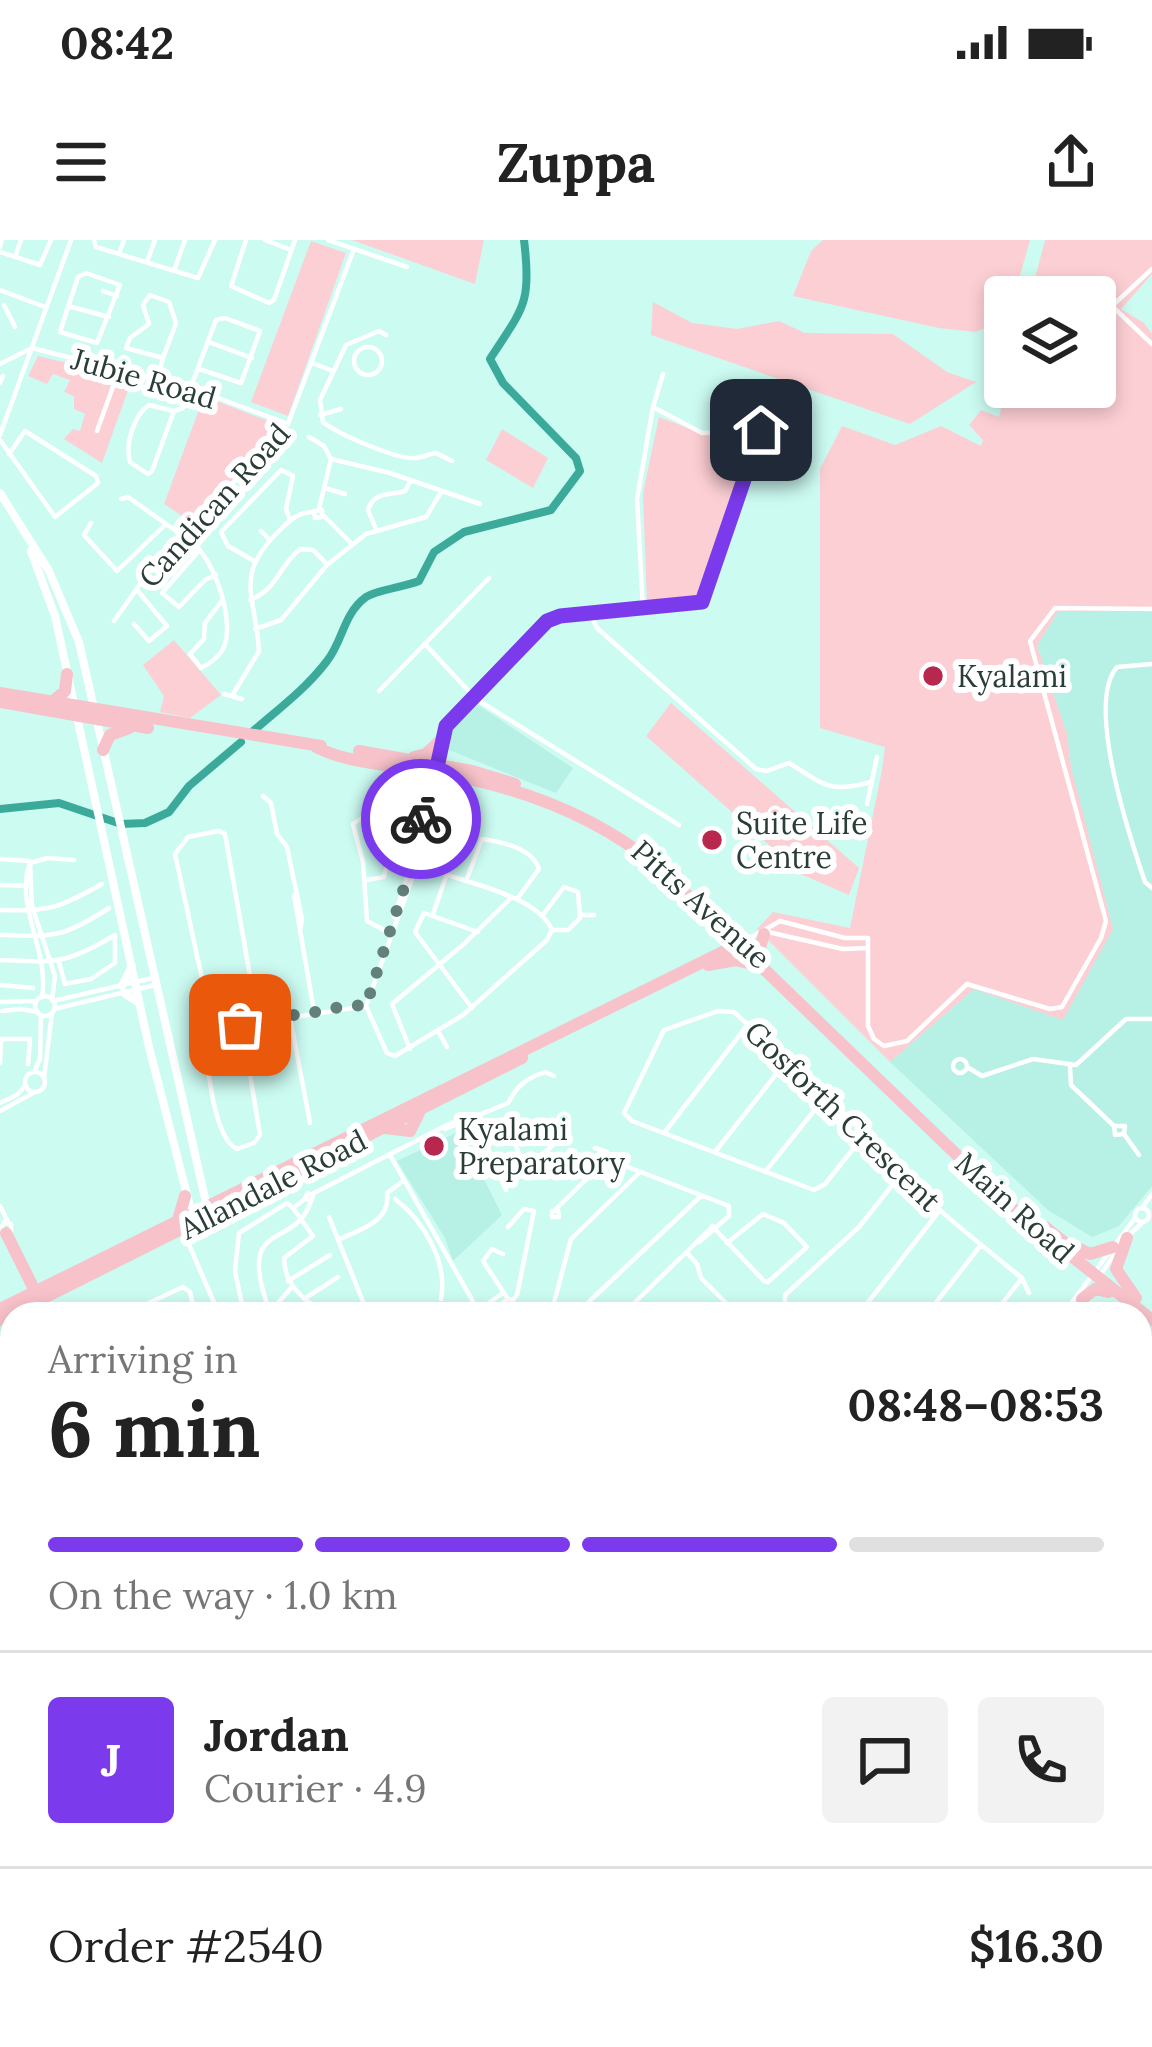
<!DOCTYPE html>
<html lang="en">
<head>
<meta charset="utf-8">
<style>
  body { margin:0; font-family:Lora,serif; background:#f2f2f2; color:#222; height:100vh; display:flex; flex-direction:column; font-size:45px; white-space:nowrap }
  * { box-sizing:border-box; margin:0 }
  p { font-size:39px; color:#767676 }
  .icon { flex:none; width:66px; height:66px; fill:none; stroke:currentColor; stroke-width:2; stroke-linecap:round; stroke-linejoin:round }
  .map { position:relative; flex:1; overflow:hidden }
  .details { position:absolute; left:0px; top:1062px; width:1152px; height:747px; display:flex; flex-direction:column; background:#fff; border-radius:36px 36px 0 0; box-shadow:0 6px 18px #0003 }
  .details>* { flex:none }
  .controls { position:absolute; left:984px; top:36px; display:grid; gap:24px }
  .controls a { display:grid; place-items:center; width:132px; height:132px; border-radius:12px; background:#fff; box-shadow:0 6px 18px #0003; font-size:60px }
  .pin { position:absolute; display:grid; place-items:center; width:102px; height:102px; color:#fff; margin:-51px; border-radius:24px; box-shadow:0 6px 18px #0006 }
  .courier { position:absolute; display:grid; place-items:center; width:120px; height:120px; margin:-60px; border:9px solid #7c3aed; border-radius:50%; background:#fff; color:#222; box-shadow:0 3px 15px #0007 }
  .summary em { font-style:normal; font-weight:800 }
  .summary div { display:flex; flex-direction:column-reverse }
  .summary { display:flex; align-items:center; justify-content:space-between; height:204px; padding:0 48px }
  h1 { font-size:78px; font-weight:800; line-height:90px }
  .bar { display:grid; grid-template-columns:repeat(4,1fr); gap:18px 12px; align-content:center; height:144px; padding:0 48px }
  .bar i { height:15px; border-radius:9px; background:#e0e0e0 }
  .bar .selected { background:#7c3aed }
  .bar p { grid-column:span 4 }
  .line { display:flex; align-items:center; gap:30px; padding:0 48px; border-top:3px solid #e0e0e0 }
  .line div { flex:1 }
  .round { display:grid; place-items:center; flex:none; width:126px; height:126px; border-radius:12px; background:#f2f2f2 }
  .status { display:flex; justify-content:space-between; align-items:center; height:84px; padding:0 60px; background:#fff; direction:ltr }
  .status svg { height:33px; fill:currentColor }
  header { display:flex; justify-content:space-between; align-items:center; height:156px; padding:0 48px; background:#fff; font-size:54px; font-weight:800 }
  .map>svg:first-child { display:block }
  .built { fill:#b7f0e5 }
  .green { fill:#fccfd4 }
  .lines { fill:none; stroke-linecap:round; stroke-linejoin:round }
  .river { stroke:#3caa9b; stroke-width:8 }
  .minor { stroke:#fff; stroke-width:4.5 }
  .tertiary { stroke:#fff; stroke-width:8 }
  .primary { stroke:#f7c2ca; stroke-width:12 }
  .done { stroke:#63807a; stroke-width:12; stroke-dasharray:0 21.6 }
  .route { stroke:#7c3aed; stroke-width:15 }
  .poi-dot { fill:#b7274e; stroke:#fff; stroke-width:4.5 }
  .labels { text-anchor:middle; dominant-baseline:central; stroke-width:12; stroke-linejoin:round; paint-order:stroke }
  .street-label { font-size:30px; fill:#2a3d39; stroke:#fff }
  .poi-label { font-size:30px; fill:#2a3d39; stroke:#fff; text-anchor:start }
</style>
</head>
<body>
<div class="status"><b>08:42</b><svg viewBox="0 0 49 12"><path d="M0 12V9h3v3zM5 12V6h3v6zM10 12V3h3v9zM15 12V0h3v12zM26 1h20v11H26zM47 4h2v5h-2z"/></svg></div>
<header><svg class="icon" aria-label="menu" viewBox="0 0 24 24"><path d="M4 6h16M4 12h16M4 18h16"/></svg>Zuppa<svg class="icon" aria-label="share" viewBox="0 0 24 24"><path d="M12 15V3M7 8l5-5 5 5M5 13v7h14v-7"/></svg></header>
<div class="map">
<svg width="1152" height="1807" viewBox="0 0 1152 1807">
  <rect width="100%" height="100%" fill="#ccfbf2"/>
  <path class="built" d="M1058,372H1152V946L1119,986L1092,997L1048,970L890,822L974,749L1062,779L1071,527L1067,494L1037,405Z
    M478,465L573,528L556,553L449,510L453,488Z
    M460,891L502,975L453,1021L445,998L397,921Z"/>
  <path class="green" d="M352,0H484L475,44Z
    M823,0H1030L1014,57H1005V79L976,92L939,88L793,56L811,11Z
    M1045,0H1152V34L1121,69L1144,83L1152,94V372H1058L1037,405L1067,494L1071,527L1113,689L1063,780L974,749L890,822L757,689L773,672L850,688L882,530L885,507L820,488V229L842,186L895,205L941,186L981,206L983,200L969,185L981,170L999,177L1007,147H1095V57H1030Z
    M311,1L346,13L288,176L251,162Z
    M653,62L692,83L737,89L779,81L805,93L893,94L947,132L976,142L910,184L651,95Z
    M38,116L132,139L102,223L64,199L73,189L80,191L85,174L74,169V156L64,152L70,140L53,134L47,144L28,136Z
    M204,156L283,187L193,283L164,264Z
    M659,177L704,194L753,196L701,358L647,363L643,253Z
    M502,189L548,218L533,248L486,220Z
    M174,400L221,455L190,478L160,472L164,456L143,425Z
    M671,463L859,628L849,655L803,635L646,496Z"/>
  <g class="lines">
    <path class="river" d="M251,493C277,470 306,449 327,421C343,401 343,374 366,357C376,350 404,347 419,341L434,312L464,292L551,270L580,231L576,218L503,143L490,119C523,68 532,64 524,0
      M0,569L59,563L121,584L145,583L169,572L189,546L241,502"/>
    <path class="minor" d="M94,0L96,7L198,38L215,0
      M246,0L231,46L269,63L274,60L295,0
      M265,0L291,10
      M328,0L407,27
      M0,7L2,0
      M0,12L40,25L51,0
      M119,14L124,0
      M15,17L21,0
      M147,22L155,0
      M175,28L185,0
      M1152,29L1112,66L1152,104
      M86,33L120,45L97,103L60,92L78,37Z
      M0,50L45,67
      M103,51L117,56
      M150,55L169,62L176,83L163,118L126,108L130,98L149,84L143,65Z
      M4,65L15,87
      M68,66L109,77
      M386,95L379,91L346,105L320,160L323,182C338,194 397,220 416,218C423,217 429,214 436,213L452,221
      M209,102L252,118
      M354 121a14 14 0 1 1 28 0a14 14 0 1 1-28 0Z
      M312,123L333,131
      M0,124L32,108L191,148L288,184
      M663,134L653,167L702,193L771,192L806,226
      M157,140L163,118
      M0,143L3,136
      M174,171L149,165C134,175 125,204 130,222L148,234L152,231L174,171L183,168L216,80L225,78L260,91L241,143L199,129
      M320,175L341,169
      M97,191L119,130
      M0,195L71,0
      M309,197L324,206L331,219L319,269
      M0,200L55,277L98,243L96,236L25,191L9,214
      M331,219L390,233L480,264
      M325,248L345,254
      M121,259L128,257L176,291L197,312
      M322,270V277L315,278L314,271Z
      M323,275L352,304
      M91,283L84,295L117,331L166,284
      M376,289L368,270C374,251 389,256 405,251L411,240
      M261,291L270,300
      M183,297C212,307 237,382 223,409C218,418 209,424 201,428L190,414L204,399L205,383L221,362
      M197,313L162,353L179,367L205,340L216,335
      M254,321L228,306L221,292L281,230L293,236L286,269L290,280
      M250,360C279,348 277,328 300,309L313,310L327,324
      M643,369L637,259L653,167
      M590,374L597,388L756,529L767,531L789,523C824,544 828,554 871,542
      M114,381L148,333L288,184L354,9
      M134,384L149,401L167,386L137,350
      M255,389L281,380L327,325L366,294L426,277L441,252
      M425,404L476,459L679,585
      M1152,424L1117,427C1085,464 1130,598 1145,642L1152,648
      M379,451L489,338
      M224,454L242,459
      M232,456L259,411C256,355 232,336 281,289C291,279 299,272 314,272
      M439,522L449,482L547,381L560,376L702,362L761,190
      M263,556L271,563L277,594L287,607L302,679L300,691
      M867,564L877,517
      M409 622a6 6 0 1 1 12 0a6 6 0 1 1-12 0Z
      M412,617L420,581L428,568
      M0,619L30,621
      M421,619L431,557
      M30,623L32,666L55,736L52,760
      M30,623C14,666 50,711 42,757
      M30,623L48,618L74,620
      M421,625C455,642 536,652 552,690
      M440,632L450,592
      M366,640L384,637L393,602L386,585L365,576L353,584L363,622L367,681L390,693
      M466,641L482,599C503,602 532,608 539,629L517,659
      M0,645L30,646
      M294,655L314,771
      M0,670C49,672 59,668 102,644
      M433,674L447,634
      M581,675H594
      M542,676L564,647L578,652L580,678L568,690H552
      M394,677L411,626
      M768,692L843,709L868,708
      M0,695C53,697 63,698 109,668
      M745,701L780,681L845,698H868V786L874,799L884,806L907,801L967,744L1050,769L1062,767L1101,698L1106,681L1030,401L1055,368L1152,369
      M0,720C56,722 65,725 115,695V723L91,739L65,744L59,722
      M0,745L33,748
      M35 766a10 10 0 1 1 20 0a10 10 0 1 1-20 0Z
      M53,761L153,738
      M0,762L36,761
      M367,763L416,628
      M366,766L387,813L395,816L463,775L547,700L552,690
      M472,768L415,692L424,673L478,692
      M54,769L155,745
      M2,771L20,769L38,772
      M243,776L245,784L239,785L236,780Z
      M244,777L275,772L285,776
      M290,777L310,883
      M212,783L203,797C208,824 213,898 237,909L254,903L260,895L242,786
      M212,783L236,778
      M243,785L366,766
      M213,789L175,614L188,597L219,591L225,594L257,775
      M215,789L239,785
      M438,791L447,807
      M0,799H30L28,824
      M410,809L392,764L465,703L512,657
      M953 826a7 7 0 1 1 14 0a7 7 0 1 1-14 0Z
      M0,823L1,801
      M967,827L982,836L1033,819L1076,825L1126,779H1152
      M1070,827L1071,845L1114,886
      M34,832L40,819L41,775
      M25 842a10 10 0 1 1 20 0a10 10 0 1 1-20 0Z
      M44,838L52,773
      M0,863L17,855L24,847
      M0,871L35,852
      M475,878L506,950
      M445,889L508,863C517,846 525,839 545,832L554,836
      M664,893L749,783
      M865,894L825,944L814,950L632,881L624,873L664,790L718,771L734,772L849,878C867,896 882,916 900,933C938,971 980,1004 1022,1038L1029,1053
      M1124,894L1115,895L1114,886H1125L1124,894L1139,915
      M484,901L530,881L562,897L532,924L519,914L510,889
      M715,912L788,819
      M390,915L480,1074
      M607,919L729,966V976L699,1002
      M765,932L825,857
      M308,953L313,956L311,961L305,958Z
      M312,954L451,883L463,882
      M395,959C424,981 448,1022 441,1059
      M0,966L8,982
      M1135 975a7 7 0 1 1 14 0a7 7 0 1 1-14 0Z
      M293,968L313,996L284,1018C285,1047 302,1056 322,1074
      M1142,968L1152,954
      M556,969L607,919V912L595,908
      M558,970L559,977H552V971Z
      M329,977L368,1074
      M4,982L11,984V991L1,990Z
      M712,986L764,1041L768,1042L807,1007L784,983L763,974L727,1003
      M1129,995L1142,983
      M338,1000C361,989 391,982 387,953L403,941
      M503,1014L492,1009L483,1021L508,1059L513,1060L517,1055L534,971L524,969L508,987
      M688,1014L697,1024L701,1038L730,1067
      M1101,1034L1118,1009
      M288,1041L330,1015
      M304,1059L338,1037
      M733,1067L735,1071L731,1073L729,1068Z
      M785,1070V1055L859,987L901,934
      M271,1071L291,1048
      M270,1072C234,976 295,1012 311,961
      M125,1074L183,1047L190,1052L195,1074
      M219,1074L187,1000L189,993L340,923
      M244,1074L235,1031L239,993L287,963L293,968L305,959
      M300,1074L310,1063
      M473,1074L503,1053
      M486,1074L508,1059
      M507,1074L513,1060
      M551,1074L571,999L640,932
      M576,1074L701,956
      M623,1074L713,986
      M859,1074L940,970
      M927,1074L981,1005
      M994,1074L1022,1038
      M1063,1074L1135,978
      M1071,1074L1080,1062
      M0,1125L12,1119
      M1140,1141L1152,1150
      M0,1180L12,1171
      M0,1188L12,1217
      M1140,1209L1152,1218
      M1140,1245L1152,1230
      M0,1316L12,1340
      M0,1334L12,1356
      M1140,1341L1152,1339
      M0,1371L12,1399
      M1140,1395L1152,1398
      M1140,1459L1152,1462
      M1140,1511L1152,1514
      M1140,1563L1152,1566
      M0,1589L4,1625L0,1650
      M1140,1622L1152,1624
      M1140,1662L1152,1664
      M1140,1692L1152,1694
      M45,1797L58,1807
      M159,1797L167,1807
      M119,1800L122,1797
      M185,1801L193,1797
      M24,1807L30,1797
      M51,1807L58,1797
      M80,1807L88,1797
      M145,1807L153,1797
      M632,1807L637,1797
      M951,1807L957,1797"/>
    <path class="tertiary" d="M0,253L49,331L79,402L207,967
      M31,311L55,376L149,807L193,978
      M122,746L132,726
      M124,753L139,763
      M0,1403L12,1411
      M5,1807L12,1794"/>
    <path class="primary" d="M0,453L321,506
      M0,462L148,488
      M52,462L65,451L67,434
      M316,507C351,525 397,525 435,532C516,546 593,573 657,626L1016,972L1152,1080
      M103,510L110,495L129,488
      M359,511L472,531L515,544
      M414,517L426,514L442,499
      M431,555L440,541L452,538
      M758,714L764,694
      M708,725L736,720L752,724
      M385,888L410,891L419,873
      M178,980L185,956
      M1045,987L1080,1015
      M6,993L35,1051L41,1053
      M1127,998L1116,1029L1136,1058
      M1075,1007L1090,1014L1113,1007
      M1082,1059L1095,1049L1108,1052
      M0,1069L741,703
      M0,1080L522,818"/>
  </g>
  <g class="lines">
    <path class="done" d="M240,785L236,781C251,770 271,776 290,775C315,775 340,763 366,766L411,626L421,579"/>
    <path class="route" d="M421,579L428,568L446,486L547,381L560,376L702,362L761,190"/>
  </g>
  <g class="poi-dot">
    <circle cx="933" cy="436" r="12"/>
    <circle cx="712" cy="600" r="12"/>
    <circle cx="434" cy="906" r="12"/>
  </g>
  <g class="labels">
    <g class="street-label">
      <text transform="translate(144 138) rotate(16)">Jubie Road</text>
      <text transform="translate(214 265) rotate(-48)">Candican Road</text>
      <text transform="translate(701 664) rotate(42)">Pitts Avenue</text>
      <text transform="translate(843 876) rotate(44)">Gosforth Crescent</text>
      <text transform="translate(273 944) rotate(-27)">Allandale Road</text>
      <text transform="translate(1015 967) rotate(42)">Main Road</text>
    </g>
    <g class="poi-label">
      <text x="957" y="436">Kyalami</text>
      <text x="736" y="583">Suite Life<tspan x="736" dy="34">Centre</tspan></text>
      <text x="458" y="889">Kyalami<tspan x="458" dy="34">Preparatory</tspan></text>
    </g>
  </g>
</svg>
<div class="controls">
<a><svg class="icon" aria-label="layers" viewBox="0 0 24 24"><path d="M12 4l9 5-9 5-9-5zM3 14l9 5 9-5"/></svg></a>
</div>
<div class="pin" style="left:240px;top:785px;background:#ea580c"><svg class="icon" aria-label="bag" viewBox="0 0 24 24"><path d="M5 8h14l-1 12H6zM9 8a3 3 0 0 1 6 0"/></svg></div>
<div class="pin" style="left:761px;top:190px;background:#1f2937"><svg class="icon" aria-label="home" viewBox="0 0 24 24"><path d="M3 11l9-7 9 7M6 9v11h12V9"/></svg></div>
<div class="courier" style="left:421px;top:579px"><svg class="icon" aria-label="bike" viewBox="0 0 24 24"><circle cx="6" cy="16" r="4"/><circle cx="18" cy="16" r="4"/><path d="M6 16l4-8h5l3 8M10 8l3 8H6M13 5h3"/></svg></div>
<section class="details">
<div class="summary"><div><h1>6 min</h1><p>Arriving in</p></div><em>08:48–08:53</em></div>
<div class="bar"><i class="selected"></i><i class="selected"></i><i class="selected"></i><i></i><p>On the way · 1.0 km</p></div>
<div class="line" style="height:216px"><b class="round" style="background:#7c3aed;color:#fff">J</b><div><b>Jordan</b><p>Courier · 4.9</p></div><a class="round"><svg class="icon" aria-label="chat" viewBox="0 0 24 24"><path d="M4 5h16v11H9l-5 4z"/></svg></a><a class="round"><svg class="icon" aria-label="phone" viewBox="0 0 24 24"><path d="M5 4h4l2 5-3 2q2 4 5 5l2-3 5 2v4C11 20 4 13 5 4z"/></svg></a></div>
<div class="line" style="height:156px"><div>Order #2540</div><b>$16.30</b></div>
</section>
</div>
</body>
</html>
